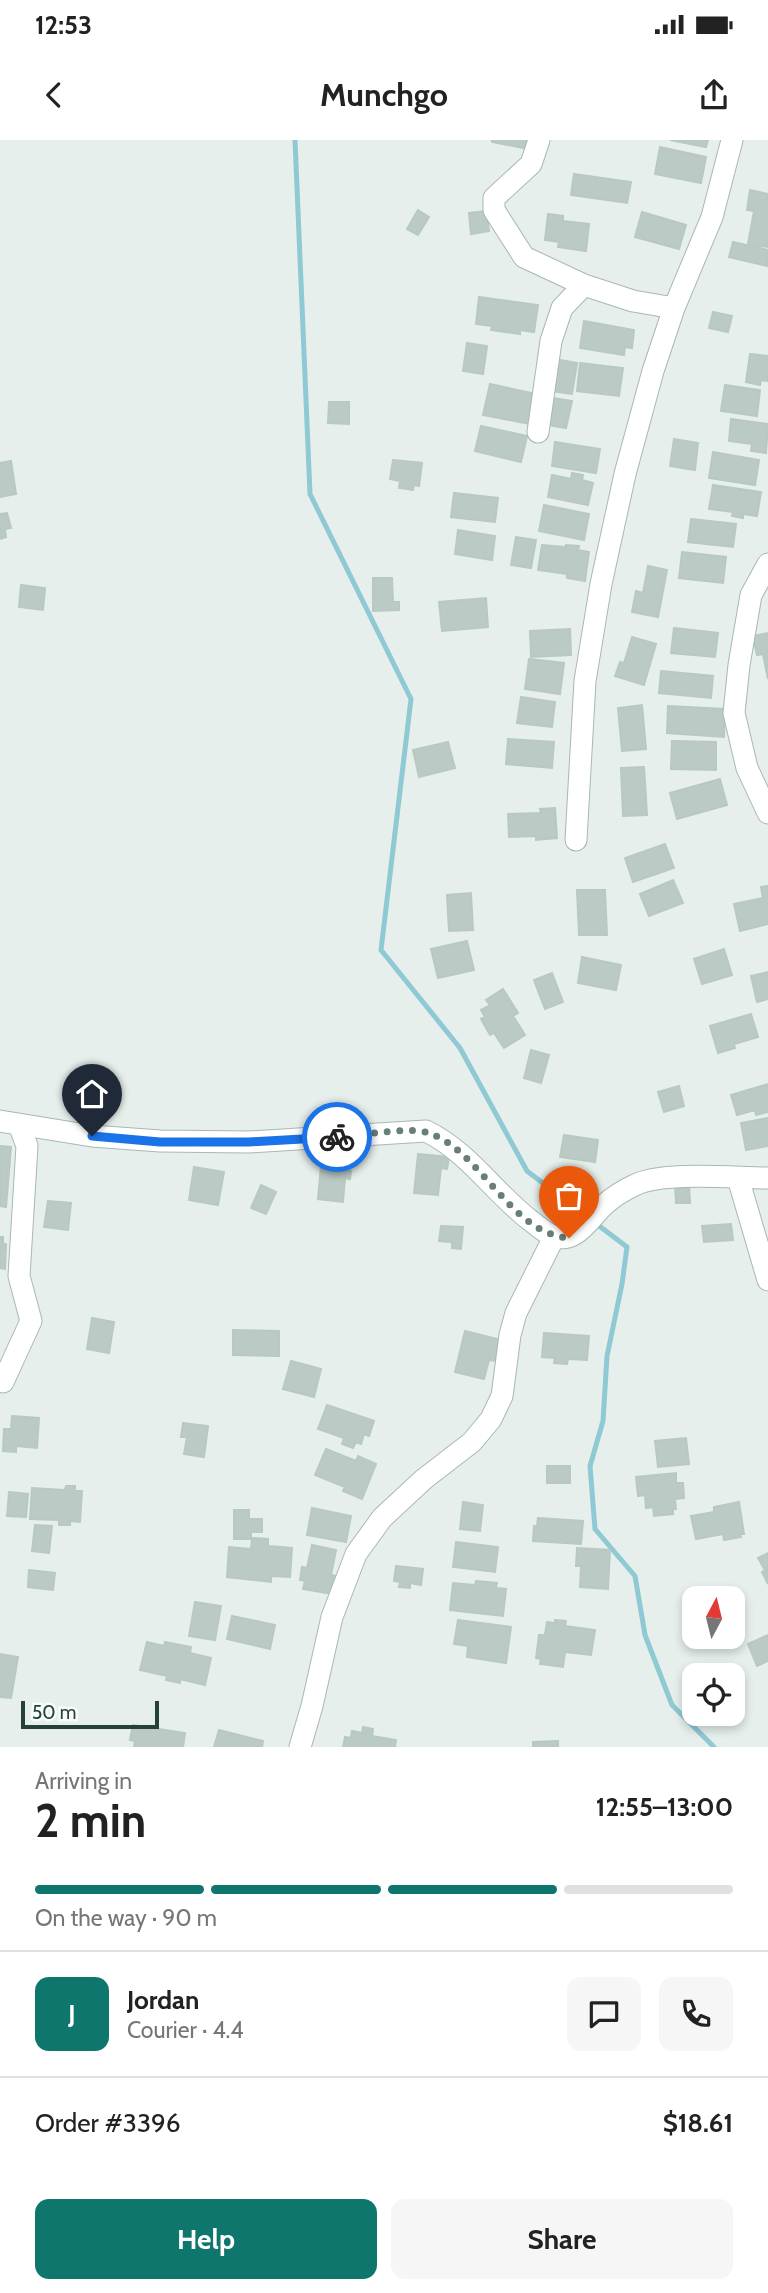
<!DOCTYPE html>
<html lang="en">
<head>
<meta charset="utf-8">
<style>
  body { margin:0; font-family:Cabin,sans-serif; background:#f6f6f6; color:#222; height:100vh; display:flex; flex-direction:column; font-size:26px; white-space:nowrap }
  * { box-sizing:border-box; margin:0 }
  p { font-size:23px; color:#767676 }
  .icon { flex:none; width:38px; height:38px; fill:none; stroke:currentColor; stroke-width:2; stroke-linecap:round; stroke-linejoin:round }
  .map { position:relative; height:1607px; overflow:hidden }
  .panel { display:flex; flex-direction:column; background:#fff; flex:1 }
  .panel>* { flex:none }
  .needle { width:46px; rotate:7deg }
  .tools { position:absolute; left:682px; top:1446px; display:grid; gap:14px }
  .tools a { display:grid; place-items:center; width:63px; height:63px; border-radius:14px; background:#fff; box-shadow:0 4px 10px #0003; font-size:35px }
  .scale { position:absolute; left:21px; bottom:18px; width:138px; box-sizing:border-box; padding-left:7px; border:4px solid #24423a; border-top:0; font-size:19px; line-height:24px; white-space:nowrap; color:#24423a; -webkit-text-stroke:5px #f7fbf9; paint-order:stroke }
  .pin { position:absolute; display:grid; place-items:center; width:60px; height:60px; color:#fff; margin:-72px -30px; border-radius:50% 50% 50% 0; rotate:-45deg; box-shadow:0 0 7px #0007 }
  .pin .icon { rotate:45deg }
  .courier { position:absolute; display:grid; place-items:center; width:70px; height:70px; margin:-35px; border:5px solid #1a73e8; border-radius:50%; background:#fff; color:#222; box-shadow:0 2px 9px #0007 }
  .summary em { font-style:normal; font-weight:700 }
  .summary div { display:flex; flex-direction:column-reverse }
  .summary { display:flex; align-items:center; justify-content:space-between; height:119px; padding:0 35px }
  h1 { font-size:46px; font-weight:700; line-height:52px }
  .bar { display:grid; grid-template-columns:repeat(4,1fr); gap:10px 7px; align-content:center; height:84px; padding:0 35px }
  .bar i { height:9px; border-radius:5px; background:#e0e0e0 }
  .bar .on { background:#0f766e }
  .bar p { grid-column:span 4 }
  .line { display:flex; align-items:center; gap:18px; padding:0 35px; border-top:2px solid #e0e0e0 }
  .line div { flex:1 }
  .round { display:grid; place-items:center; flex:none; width:74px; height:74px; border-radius:14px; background:#f6f6f6 }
  .cta { display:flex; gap:14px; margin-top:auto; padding:14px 35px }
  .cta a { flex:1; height:80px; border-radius:14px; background:#0f766e; color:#fff; font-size:28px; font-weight:700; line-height:80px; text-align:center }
  .cta a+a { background:#f6f6f6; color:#222 }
  .status { display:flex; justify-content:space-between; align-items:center; height:49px; padding:0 35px; background:#fff; direction:ltr }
  .status svg { height:19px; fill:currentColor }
  header { display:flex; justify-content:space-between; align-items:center; height:91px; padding:0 35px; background:#fff; font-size:32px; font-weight:700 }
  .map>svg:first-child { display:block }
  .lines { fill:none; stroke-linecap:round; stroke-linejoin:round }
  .stream { stroke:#8ec9d4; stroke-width:5 }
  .building { fill:#bbcac4; stroke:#b8c9c2; stroke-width:2 }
  .minor-casing { stroke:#a8b8b2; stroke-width:23 }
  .minor { stroke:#fff; stroke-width:21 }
  .done { stroke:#687f78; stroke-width:7; stroke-dasharray:0 12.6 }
  .route { stroke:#1a73e8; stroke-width:9 }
</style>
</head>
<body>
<div class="status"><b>12:53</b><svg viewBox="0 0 49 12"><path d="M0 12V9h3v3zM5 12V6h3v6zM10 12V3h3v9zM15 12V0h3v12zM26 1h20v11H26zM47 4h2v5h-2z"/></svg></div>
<header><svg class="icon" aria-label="back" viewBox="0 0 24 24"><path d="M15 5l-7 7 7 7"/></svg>Munchgo<svg class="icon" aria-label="share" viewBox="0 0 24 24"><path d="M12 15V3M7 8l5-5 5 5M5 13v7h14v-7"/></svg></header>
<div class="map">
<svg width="768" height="1607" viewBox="0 0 768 1607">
  <rect width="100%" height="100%" fill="#e6efeb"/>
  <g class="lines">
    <path class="stream" d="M295,0L310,354L411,559L381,810L460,908L527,1031L586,1076
      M594,1082L627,1107L622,1144L607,1216L603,1281L590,1326L595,1389L635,1436L645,1495L672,1565L714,1607"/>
  </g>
  <path class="building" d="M492,0H536L534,10L492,2Z
    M670,0H708L706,7Z
    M660,7L706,17L701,43L655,34Z
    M574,34L631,42L627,63L571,55Z
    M750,50L768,54V107L748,104L754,71L747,70Z
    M418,70L429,77L418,95L407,89Z
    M486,71L489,91L471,94L469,73Z
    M642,72L686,85L679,109L635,97Z
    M548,74L563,76V81L589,84L586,111L558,107L559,102L545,100Z
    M733,102L768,110L767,126L729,117Z
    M479,157L538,165L534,192L520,190V194L491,190L492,186L476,184Z
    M713,172L732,176L728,192L709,188Z
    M584,181L634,190L632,208L625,207L624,215L580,208Z
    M467,203L487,206L483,234L463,231Z
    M750,214L768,216V241L761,240L760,245L746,242Z
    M555,219L577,223L572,254L550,251Z
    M580,223L623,228L619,256L577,251Z
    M490,244L536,254L530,284L483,275Z
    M725,245L760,250L757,276L721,271Z
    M553,258L572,261L566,288L548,285Z
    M329,262H349V284L328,283Z
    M731,279L768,284L766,313L751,311L752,304L729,301Z
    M481,286L527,296L521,322L475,311Z
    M674,299L698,303L695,330L670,326Z
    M555,302L600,309L596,333L552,326Z
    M713,312L759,320L755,345L709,338Z
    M393,320L422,323L419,346L414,345L413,350L399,348L400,341L390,339Z
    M11,321L16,354L0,357V323Z
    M572,333L583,335L582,340L593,343L588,365L548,357L552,335L571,339Z
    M713,345L761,352L757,376L743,374V378L732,376L733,372L709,369Z
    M454,353L498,358L495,382L451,377Z
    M544,365L589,374L584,400L539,391Z
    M7,373L11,388L5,389L6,397L0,399V374Z
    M691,379L736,384L733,407L688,402Z
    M458,390L495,396L492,420L455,414Z
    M516,397L536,400L531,428L511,425Z
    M542,405L565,407L566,405L579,406L578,410L589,412L585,441L567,438V434L538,430Z
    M682,412L726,417L723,443L679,438Z
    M648,426L667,430L658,477L632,472L636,451L643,453Z
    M373,438H392L393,462H399V470L373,471Z
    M21,445L45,448L43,470L19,467Z
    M486,458L488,487L442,491L439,462Z
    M674,488L718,493L715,517L671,513Z
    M570,489L571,515L531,517L530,491Z
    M768,493V539L763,514L757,515L753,496Z
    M632,497L656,504L644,545L615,536L620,522L624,523Z
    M529,519L564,523L560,554L525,549Z
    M661,531L713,536L711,558L659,553Z
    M521,557L555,562L552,587L517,583Z
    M642,565L646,609L622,611L618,568Z
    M668,566L725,569L724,597L667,593Z
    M508,599L554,602L552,628L506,624Z
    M672,601L716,602V630L671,629Z
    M448,602L455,628L419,637L413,610Z
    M644,627L647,675L623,676L621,628Z
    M720,639L727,665L677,679L670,653Z
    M555,668L557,698L536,700V696L509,697L508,674L541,673L540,669Z
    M665,704L674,728L633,742L625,718Z
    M673,740L683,763L649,776L640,754Z
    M768,746V784L740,791L734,764L763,758L761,747Z
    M577,750H605L607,795H579Z
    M471,753L473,790L449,791L447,755Z
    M467,801L474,830L438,838L431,809Z
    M724,809L732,835L702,844L694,819Z
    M582,817L621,825L616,850L578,843Z
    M768,832V859L757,862L751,836Z
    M552,833L563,862L545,869L534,840Z
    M503,849L518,873L513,876L525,895L504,908L494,893L490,895L481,879L485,877L481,870L490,865L486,860Z
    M751,874L758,897L734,904L735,908L718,913L710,886Z
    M531,910L549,915L541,943L524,938Z
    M768,944V972L756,975L755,970L737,975L731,955Z
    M679,946L684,966L664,972L658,952Z
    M768,978V1006L746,1010L741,983Z
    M564,995L598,1000L595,1022L560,1017Z
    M0,1006L11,1007L6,1067L0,1066Z
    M329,1009L343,1010V1016L347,1017L346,1030L351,1031L350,1039L345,1038L343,1062L318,1059L322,1014L328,1015Z
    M418,1014L449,1017L447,1029L441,1028L438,1055L414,1053Z
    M194,1027L224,1032L218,1065L189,1060Z
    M675,1042H689L690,1063H676Z
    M261,1045L276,1052L266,1074L251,1068Z
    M48,1061L71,1063L68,1090L44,1087Z
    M731,1084L733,1100L704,1102L702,1086Z
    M441,1086L463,1087L461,1109L452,1108V1102L439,1101Z
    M0,1097H3V1104H6L5,1129L0,1128Z
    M92,1178L114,1182L109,1213L87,1209Z
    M233,1190L279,1191V1216L233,1215Z
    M465,1191L501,1200L496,1221L489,1220L484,1239L455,1232Z
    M544,1193L589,1196L587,1220L568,1219L567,1224L554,1223L555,1218L542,1217Z
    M291,1221L321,1229L314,1257L283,1249Z
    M327,1265L374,1281L369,1296L364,1294L361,1304L356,1302L353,1308L342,1304L344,1298L318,1289Z
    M12,1276L39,1278L37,1308L16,1306V1312L3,1311L4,1289H11Z
    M183,1283L208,1286L204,1317L184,1314L187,1297H181Z
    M686,1298L689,1324L658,1327L655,1301Z
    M326,1309L356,1321L358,1316L376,1324L362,1359L343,1351L345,1347L315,1335Z
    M547,1326H570V1343H547Z
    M676,1333V1343H683L684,1358L675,1359L676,1369H673V1374L654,1376L653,1367L646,1368L645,1355L638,1356L636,1337Z
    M66,1346H75V1351H82L80,1382L70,1381V1385H59V1380L30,1379L32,1348L65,1350Z
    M9,1352L28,1354L26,1377L7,1376Z
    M463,1362L483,1365L480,1391L460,1389Z
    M739,1362L744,1394H740L741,1397L724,1400L723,1394L696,1399L691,1376L714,1372V1367Z
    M312,1368L351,1376L346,1402L307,1395Z
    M234,1370H249V1379H262V1392H251V1399H234Z
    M538,1378L583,1381L581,1404L533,1401L534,1386H537Z
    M35,1385L52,1386L49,1413L32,1411Z
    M252,1398L268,1399V1406L292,1408L290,1437L271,1436V1442L227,1437L229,1407L251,1409Z
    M456,1402L498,1407L495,1432L453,1427Z
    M312,1405L336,1410L331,1435L337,1436L333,1454L303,1449L305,1441L300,1440L302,1427L307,1428Z
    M577,1408L610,1410L608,1449L580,1447L581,1426H576Z
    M768,1413V1444L762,1432L765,1430L758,1418Z
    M396,1426L423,1429L421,1445L410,1443V1448L399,1447L400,1442L394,1441Z
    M29,1430L55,1433L53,1450L28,1447Z
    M476,1441L497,1443L496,1448L506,1449L503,1476L450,1470L453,1443L475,1445Z
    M195,1462L221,1466L215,1500L189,1496Z
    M232,1476L275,1485L270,1509L227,1499Z
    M458,1480L511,1487L506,1523L467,1517L468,1506L454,1504Z
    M555,1480L566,1481L565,1486L595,1490L591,1515L565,1512L563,1527L540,1524L541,1519L536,1518L539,1495H545L547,1482L555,1483Z
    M768,1495V1521L757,1526L748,1504Z
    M147,1502L164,1506L165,1502L191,1507L190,1513L211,1518L205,1545L180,1539V1543L166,1540L167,1536L140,1530Z
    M0,1514L18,1517L11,1558L0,1557Z
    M133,1585L185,1593L183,1607H134L135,1601L130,1600Z
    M363,1587L373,1589L372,1596L396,1600L395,1607H343L345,1597L351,1598L352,1591L362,1593Z
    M219,1590L263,1601L262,1607H214Z
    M558,1601V1607H533V1602Z"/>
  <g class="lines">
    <g class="minor-casing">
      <path id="minor" d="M539,0L531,24L494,58V70L524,117L584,145
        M538,292L551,201L562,168L584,145L633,161L674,168
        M768,424L751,455L739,525L734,573L747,628L768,673
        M576,700L585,541L601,444L625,334L653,231L674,168L712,77L732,0
        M0,981L92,996L160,1001L249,1002L426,991C469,1012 494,1053 531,1081C538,1086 545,1093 553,1096C576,1105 590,1078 604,1065C613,1057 624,1050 635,1045C664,1031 734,1038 768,1038
        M738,1038L768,1140
        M3,1242L31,1181L19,1136L27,1006L19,985
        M300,1607L312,1566L332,1477L356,1414L382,1378L424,1339L472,1302L491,1279L502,1256L510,1195L516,1173L554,1097"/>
    </g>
    <use href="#minor" class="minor"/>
  </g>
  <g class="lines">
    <path class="done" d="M337,997C359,996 410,986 429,993C481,1011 511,1094 569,1098"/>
    <path class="route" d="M92,996L160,1002H249L337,997"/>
  </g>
</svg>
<div class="tools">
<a><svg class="needle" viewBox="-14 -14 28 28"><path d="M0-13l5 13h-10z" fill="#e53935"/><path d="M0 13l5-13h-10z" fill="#767676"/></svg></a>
<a><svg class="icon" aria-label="locate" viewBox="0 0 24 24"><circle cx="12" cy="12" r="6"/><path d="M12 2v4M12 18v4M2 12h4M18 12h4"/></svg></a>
</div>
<div class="scale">50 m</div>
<div class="pin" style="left:569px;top:1098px;background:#ea580c"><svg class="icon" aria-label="bag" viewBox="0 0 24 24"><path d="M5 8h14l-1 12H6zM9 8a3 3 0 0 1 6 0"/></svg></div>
<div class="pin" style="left:92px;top:996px;background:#1f2937"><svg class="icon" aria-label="home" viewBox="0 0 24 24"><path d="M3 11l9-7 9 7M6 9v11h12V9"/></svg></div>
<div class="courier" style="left:337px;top:997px"><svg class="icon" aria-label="bike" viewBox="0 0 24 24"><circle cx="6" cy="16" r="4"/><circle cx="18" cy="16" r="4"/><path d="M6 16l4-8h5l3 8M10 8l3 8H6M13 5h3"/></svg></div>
</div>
<section class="panel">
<div class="summary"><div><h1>2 min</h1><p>Arriving in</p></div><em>12:55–13:00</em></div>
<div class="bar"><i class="on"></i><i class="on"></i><i class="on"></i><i></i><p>On the way · 90 m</p></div>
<div class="line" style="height:126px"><b class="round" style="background:#0f766e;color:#fff">J</b><div><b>Jordan</b><p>Courier · 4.4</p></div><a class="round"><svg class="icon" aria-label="chat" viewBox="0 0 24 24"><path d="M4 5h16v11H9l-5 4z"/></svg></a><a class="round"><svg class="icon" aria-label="phone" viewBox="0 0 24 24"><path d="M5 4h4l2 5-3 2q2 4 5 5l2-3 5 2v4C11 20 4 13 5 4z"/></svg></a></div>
<div class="line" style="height:91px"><div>Order #3396</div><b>$18.61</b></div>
<div class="cta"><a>Help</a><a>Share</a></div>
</section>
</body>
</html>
